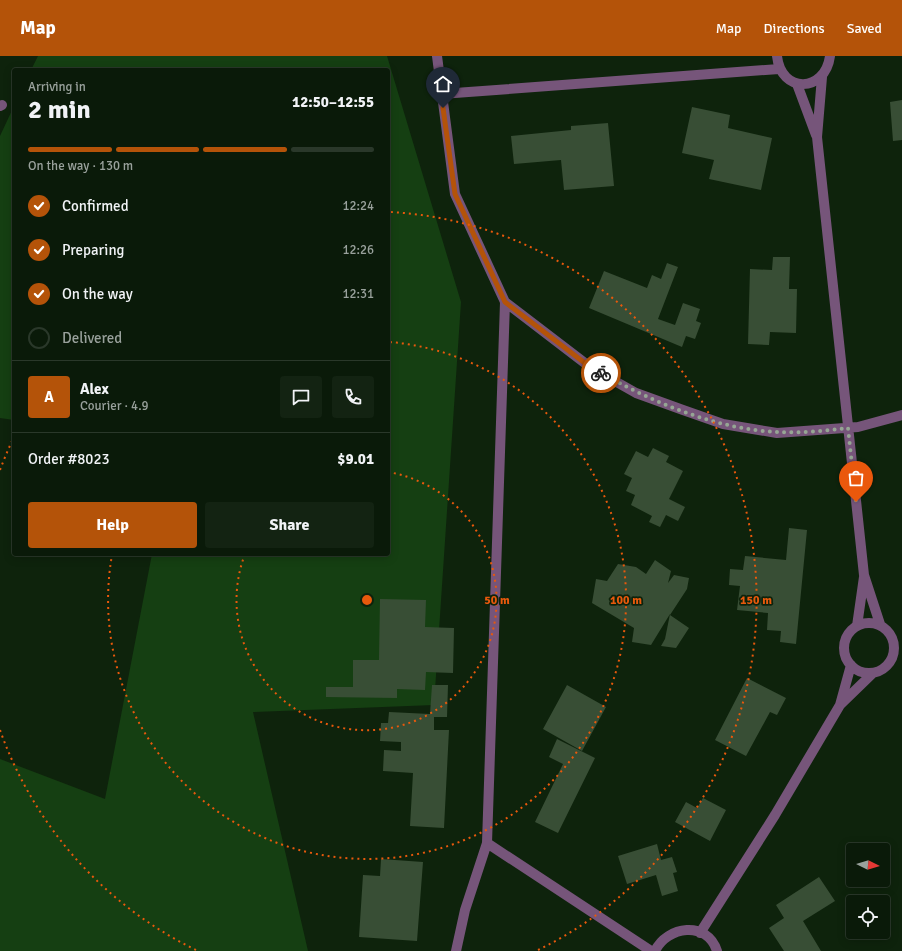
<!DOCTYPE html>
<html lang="en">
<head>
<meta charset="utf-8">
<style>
  body { margin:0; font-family:Signika,sans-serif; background:#132312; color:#f1f3f6; height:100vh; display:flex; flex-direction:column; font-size:15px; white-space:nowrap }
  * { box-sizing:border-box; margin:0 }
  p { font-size:13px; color:#99a19c }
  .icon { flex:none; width:22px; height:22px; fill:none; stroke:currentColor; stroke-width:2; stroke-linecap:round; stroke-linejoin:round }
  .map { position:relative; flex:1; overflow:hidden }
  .details { position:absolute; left:12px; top:12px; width:378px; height:488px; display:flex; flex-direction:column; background:#0a1a09; border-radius:4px; box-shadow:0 2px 10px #0003,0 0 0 1px #2a382a }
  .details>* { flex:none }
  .needle { width:26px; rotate:95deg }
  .buttons { position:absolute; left:846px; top:787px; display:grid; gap:8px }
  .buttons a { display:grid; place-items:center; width:44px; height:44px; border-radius:4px; background:#0a1a09; box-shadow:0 2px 10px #0003,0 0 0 1px #2a382a; font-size:20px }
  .pin { position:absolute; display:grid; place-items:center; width:34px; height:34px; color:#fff; margin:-41px -17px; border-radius:50% 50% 50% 0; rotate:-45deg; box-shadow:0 0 4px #0007 }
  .pin .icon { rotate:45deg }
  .courier { position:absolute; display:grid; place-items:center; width:40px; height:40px; margin:-20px; border:3px solid #b45309; border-radius:50%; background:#fff; color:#222; box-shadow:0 1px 5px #0007 }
  .head em { font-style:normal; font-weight:700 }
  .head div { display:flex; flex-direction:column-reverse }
  .head { display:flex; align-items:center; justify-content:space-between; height:68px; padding:0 16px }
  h1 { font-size:26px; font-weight:700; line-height:30px }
  .bar { display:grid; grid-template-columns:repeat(4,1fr); gap:6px 4px; align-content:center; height:48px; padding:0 16px }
  .bar i { height:5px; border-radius:3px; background:#2a382a }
  .bar .on { background:#b45309 }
  .bar p { grid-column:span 4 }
  .line { display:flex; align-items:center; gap:10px; padding:0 16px; border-top:1px solid #2a382a }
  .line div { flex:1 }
  .round { display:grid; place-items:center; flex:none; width:42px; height:42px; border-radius:4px; background:#132312 }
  ol { padding:0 16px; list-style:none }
  li { display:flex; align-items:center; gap:12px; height:44px }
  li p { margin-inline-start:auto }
  li .icon { padding:4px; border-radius:50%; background:#b45309; color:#fff; stroke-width:4 }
  li:last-child { color:#99a19c }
  li i { width:22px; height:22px; border:2px solid #2a382a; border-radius:50% }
  .primary-button { display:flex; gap:8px; margin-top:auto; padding:8px 16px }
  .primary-button a { flex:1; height:46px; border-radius:4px; background:#b45309; color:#fff; font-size:16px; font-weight:700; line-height:46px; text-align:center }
  .primary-button a+a { background:#132312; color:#f1f3f6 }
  header { display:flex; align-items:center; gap:24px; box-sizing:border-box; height:56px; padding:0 20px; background:#b45309; color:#fff }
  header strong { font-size:19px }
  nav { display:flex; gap:22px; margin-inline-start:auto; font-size:14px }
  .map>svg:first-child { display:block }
  .green { fill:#153f12 }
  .building { fill:#384e35 }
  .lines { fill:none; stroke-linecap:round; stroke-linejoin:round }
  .minor { stroke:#76557a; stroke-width:10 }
  .done { stroke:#96a694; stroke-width:4; stroke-dasharray:0 7.2 }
  .route { stroke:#b45309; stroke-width:5 }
  .ring { fill:none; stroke:#e8590c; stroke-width:2; stroke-dasharray:2 4 }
  .centre { fill:#e8590c; stroke:#0e230c; stroke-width:2 }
  .ring-label { font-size:12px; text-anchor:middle; font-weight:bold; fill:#e8590c; stroke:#0e230c; stroke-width:3.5; stroke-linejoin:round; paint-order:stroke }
</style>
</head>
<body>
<header>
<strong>Map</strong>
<nav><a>Map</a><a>Directions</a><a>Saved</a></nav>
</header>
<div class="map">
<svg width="902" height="895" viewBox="0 0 902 895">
  <rect width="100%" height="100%" fill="#0e230c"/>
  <path class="green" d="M38,0H387L461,246L434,649L253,656L308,895H0V703L105,743L152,498H388V14H31Z
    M14,50V364L0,362V80Z"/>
  <path class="building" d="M902,44V84L893,85L890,46Z
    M692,51L730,59L728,72L772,82L761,134L709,123L714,104L682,97Z
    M608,67L614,130L564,134L561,104L514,108L511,80L571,74V70Z
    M773,201H790L789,233H797L796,277L770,276L769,289L748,288L750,213L772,214Z
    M667,207L678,211L658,263L675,269L683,247L700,253L696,265L701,267L695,283L686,280L682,291L589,252L604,215L647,232L652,219L661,223Z
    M653,392L669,400L666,406L683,415L669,443L685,451L678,465L666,459L660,471L649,466L652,460L631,449L635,439L626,435L632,422L624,418L636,395L648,401Z
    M789,472L807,474L796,588L780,586L781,575L767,574L768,557L737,554L740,530L729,529L730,513L743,514L745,500L786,504Z
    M655,504L671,515L668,527L674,519L689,522L687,533L670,559L689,572L676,592L661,590L665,583L670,558L651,589L632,586L634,572L592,547L596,523L607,525L618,508L636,511L646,518Z
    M380,543L426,544L425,571L454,572L453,617L426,616L425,634L397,633V642L326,641V631H353V604H379Z
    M747,622L786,642L777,659L770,656L746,700L715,684Z
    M432,629H448L447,661H434V674H449L444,772L410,770L413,717L383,715L384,694L401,695V686L380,685L381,667H388L389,656L430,658Z
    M567,629L606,651L582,695L543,673Z
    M557,683L595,702L558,777L535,766L563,708L549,701Z
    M703,742L726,754L710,785L675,766L686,746L697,752Z
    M657,788L661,804L672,801L677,816L673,817L678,835L662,840L656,819L627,828L618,800Z
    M381,803L423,806L417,885L359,881L363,819L380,820Z
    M819,821L835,845L803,865L821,895H784L769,872L784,862L776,849Z"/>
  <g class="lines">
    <path class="minor" d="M437,0L455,138L505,246L590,311L636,337L683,354L723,368L777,377L858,371L902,359
      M777,0C781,38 825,37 830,0
      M822,21L817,81L864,519L880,568
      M797,28L816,79
      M441,38L779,13
      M0,50L2,49
      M844 592a25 25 0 1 1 50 0a25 25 0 1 1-50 0Z
      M857,570L864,521
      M840,649L873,617
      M487,787L505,246
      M700,877L775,759L840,649L851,609
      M456,895L465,854L487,787L651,895
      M655,895C667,870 707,864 717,895"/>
  </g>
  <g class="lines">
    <path class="done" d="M601,317C652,346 718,374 778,376C800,377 825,375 848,372L856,446"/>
    <path class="route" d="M443,52L455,138L505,246L590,311L601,317"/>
  </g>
  <g class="ring">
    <path d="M388 416A130 130 0 1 1 245 498"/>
    <path d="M390 286A259 259 0 1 1 112 499"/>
    <path d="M196 894A389 389 0 0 1 0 674M0 414A389 389 0 0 1 13 383M391 156A389 389 0 0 1 538 894"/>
  </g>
  <circle cx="367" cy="544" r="6" class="centre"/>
  <g class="ring-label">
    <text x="497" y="548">50 m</text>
    <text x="626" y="548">100 m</text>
    <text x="756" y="548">150 m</text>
  </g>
</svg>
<div class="buttons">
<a><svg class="needle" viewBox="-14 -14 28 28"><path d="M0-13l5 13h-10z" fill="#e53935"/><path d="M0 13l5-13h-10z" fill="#99a19c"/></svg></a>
<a><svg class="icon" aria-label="locate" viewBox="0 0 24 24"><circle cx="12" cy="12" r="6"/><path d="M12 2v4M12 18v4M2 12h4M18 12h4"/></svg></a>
</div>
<div class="pin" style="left:856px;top:446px;background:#ea580c"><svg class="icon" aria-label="bag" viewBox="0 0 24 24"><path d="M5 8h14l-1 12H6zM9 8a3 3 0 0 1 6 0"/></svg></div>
<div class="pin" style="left:443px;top:52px;background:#1f2937"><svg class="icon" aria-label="home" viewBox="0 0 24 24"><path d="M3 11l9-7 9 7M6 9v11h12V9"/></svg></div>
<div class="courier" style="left:601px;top:317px"><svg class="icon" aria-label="bike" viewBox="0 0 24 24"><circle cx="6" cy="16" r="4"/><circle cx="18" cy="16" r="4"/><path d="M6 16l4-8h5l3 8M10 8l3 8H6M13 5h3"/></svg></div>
<section class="details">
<div class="head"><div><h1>2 min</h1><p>Arriving in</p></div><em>12:50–12:55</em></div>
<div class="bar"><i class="on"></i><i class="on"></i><i class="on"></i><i></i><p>On the way · 130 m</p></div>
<ol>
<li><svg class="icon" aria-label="check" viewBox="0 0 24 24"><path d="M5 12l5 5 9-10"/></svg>Confirmed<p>12:24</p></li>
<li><svg class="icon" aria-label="check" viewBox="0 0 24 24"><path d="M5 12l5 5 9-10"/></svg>Preparing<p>12:26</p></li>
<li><svg class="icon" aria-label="check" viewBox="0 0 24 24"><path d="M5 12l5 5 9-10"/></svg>On the way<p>12:31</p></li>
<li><i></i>Delivered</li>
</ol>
<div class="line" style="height:72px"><b class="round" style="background:#b45309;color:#fff">A</b><div><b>Alex</b><p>Courier · 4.9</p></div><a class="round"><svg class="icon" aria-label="chat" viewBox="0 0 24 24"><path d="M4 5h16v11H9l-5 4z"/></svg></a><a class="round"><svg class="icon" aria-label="phone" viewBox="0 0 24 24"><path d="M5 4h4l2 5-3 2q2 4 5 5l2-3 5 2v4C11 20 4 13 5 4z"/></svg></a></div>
<div class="line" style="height:52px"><div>Order #8023</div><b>$9.01</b></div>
<div class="primary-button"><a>Help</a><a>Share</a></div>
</section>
</div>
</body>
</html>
